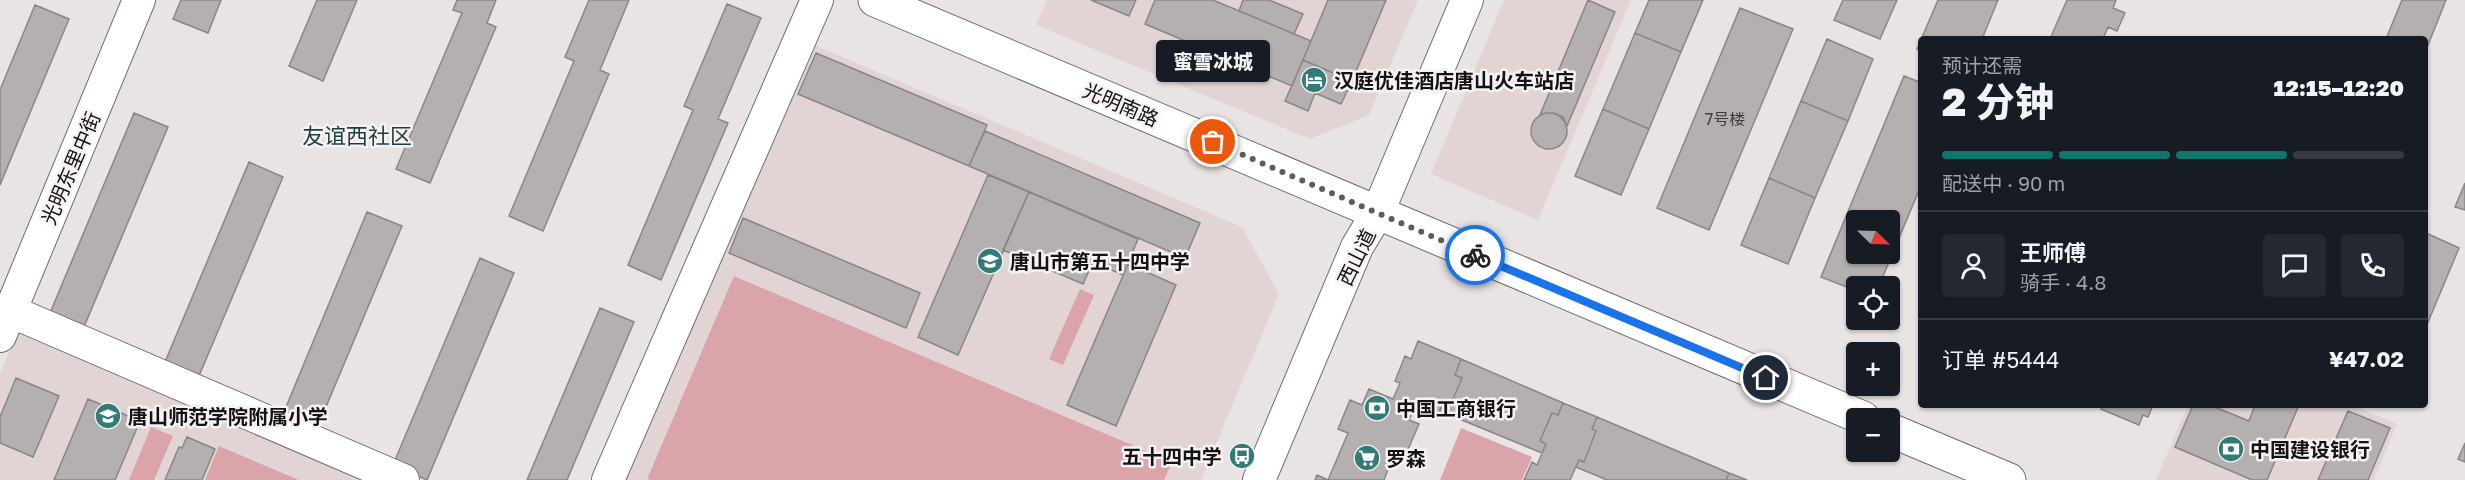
<!DOCTYPE html>
<html lang="zh">
<head>
<meta charset="utf-8">
<style>
  body { margin:0; font-family:"Golos Text","Noto Sans SC",sans-serif; background:#242831; color:#f1f3f6; height:100vh; display:flex; flex-direction:column; font-size:22px; white-space:nowrap }
  * { box-sizing:border-box; margin:0 }
  p { font-size:20px; color:#9ea1a6 }
  .icon { flex:none; width:33px; height:33px; fill:none; stroke:currentColor; stroke-width:2; stroke-linecap:round; stroke-linejoin:round }
  .map { position:relative; flex:1; overflow:hidden }
  .side { position:absolute; left:1918px; top:36px; width:510px; height:372px; display:flex; flex-direction:column; background:#171b24; border-radius:6px; box-shadow:0 2px 4px #0004 }
  .side>* { flex:none }
  .needle { width:39px; rotate:113deg }
  .fabs { position:absolute; left:1846px; top:210px; display:grid; gap:12px }
  .fabs a { display:grid; place-items:center; width:54px; height:54px; border-radius:6px; background:#171b24; box-shadow:0 2px 4px #0004; font-size:30px }
  .pin { position:absolute; display:grid; place-items:center; width:51px; height:51px; color:#fff; margin:-26px; border:3px solid #fff; border-radius:50%; box-shadow:0 2px 6px #0007 }
  .courier { position:absolute; display:grid; place-items:center; width:60px; height:60px; margin:-30px; border:4px solid #1a73e8; border-radius:50%; background:#fff; color:#222; box-shadow:0 2px 8px #0007 }
  .bubble { position:absolute; height:42px; border-radius:6px; background:#171b24; box-shadow:0 2px 4px #0004; font-size:20px; font-weight:800; line-height:42px; text-align:center }
  .overview em { font-style:normal; font-weight:800 }
  .overview div { display:flex; flex-direction:column-reverse }
  .overview { display:flex; align-items:center; justify-content:space-between; height:102px; padding:0 24px }
  h1 { font-size:39px; font-weight:800; line-height:45px }
  .bar { display:grid; grid-template-columns:repeat(4,1fr); gap:9px 6px; align-content:center; height:72px; padding:0 24px }
  .bar i { height:8px; border-radius:4px; background:#363941 }
  .bar .active { background:#0f766e }
  .bar p { grid-column:span 4 }
  .line { display:flex; align-items:center; gap:15px; padding:0 24px; border-top:2px solid #363941 }
  .line div { flex:1 }
  .round { display:grid; place-items:center; flex:none; width:63px; height:63px; border-radius:6px; background:#242831 }
  .map>svg:first-child { display:block }
  .built { fill:#e2d4d5 }
  .green { fill:#dba4ab }
  .building { fill:#b5b0b0; stroke:#8a8586; stroke-width:1.5; fill-rule:evenodd }
  .lines { fill:none; stroke-linecap:round; stroke-linejoin:round }
  .minor-casing { stroke:#706c6c; stroke-width:34 }
  .major-casing { stroke:#706c6c; stroke-width:35 }
  .minor { stroke:#fff; stroke-width:32 }
  .major { stroke:#fff; stroke-width:33 }
  .done { stroke:#5f5c5c; stroke-width:6; stroke-dasharray:0 10.8 }
  .route { stroke:#1a73e8; stroke-width:8 }
  .labels { text-anchor:middle; dominant-baseline:central; stroke-width:5; stroke-linejoin:round; paint-order:stroke }
  .number-label { font-size:16px; fill:#3c3a3a }
  .poi-label { font-size:20px; font-weight:bold; fill:#141212; stroke:#f6f1f2; text-anchor:start }
  .street-label { font-size:20px; fill:#141212; stroke:#f6f1f2 }
  .quarter-label { font-size:22px; fill:#1c3e3c; stroke:#f6f1f2 }
</style>
</head>
<body>
<div class="map">
<svg width="2465" height="480" viewBox="0 0 2465 480">
  <rect width="100%" height="100%" fill="#e9e4e4"/>
  <path class="built" d="M1047,0H1418L1369,115L1310,139L1036,25Z
    M1504,0H1631L1538,220L1431,174Z
    M812,44L1242,227L1279,294L1201,480H626Z
    M18,330L362,480H0V374Z
    M2188,405H2352L2397,424L2374,480H2156Z"/>
  <path class="green" d="M734,276L1172,462L1164,480H649L648,477Z
    M1080,289L1094,295L1063,365L1049,359Z
    M151,427L173,436L154,480H129Z
    M1461,428L1532,457L1522,480H1440Z
    M219,446L299,480H205Z"/>
  <path class="building" d="M181,0H221L208,33L173,19Z
    M317,0H357L323,81L289,66Z
    M457,0H496L487,23L496,27L430,183L396,169L462,13L453,10Z
    M589,0H629L600,70L609,74L543,231L509,216L574,61L565,57Z
    M1091,0H1136L1129,16Z
    M1155,0H1213L1311,41L1292,86L1145,24Z
    M1243,0H1269L1303,14L1294,34L1239,11Z
    M1328,0H1386L1352,81L1303,60Z
    M1588,0L1615,12L1567,126L1563,117L1554,113H1545L1540,115Z
    M1649,0H1703L1681,52L1635,33Z
    M1843,0H1897L1880,39L1834,20Z
    M1938,0H1998L1982,39H1922V51L1917,49Z
    M2067,0H2116L2113,8L2125,13L2117,31L2108,27L2103,39H2050Z
    M2402,0H2446L2426,50V39H2386Z
    M727,4L761,18L718,119L728,123L661,280L628,265L693,110L684,106Z
    M35,5L69,19L0,185V90Z
    M1740,8L1793,29L1709,230L1657,208Z
    M1635,33L1681,52L1649,129L1603,109Z
    M1827,39L1873,59L1848,121L1801,101Z
    M816,53L987,125L969,166L798,94Z
    M1303,60L1352,81L1341,104L1315,93L1308,111L1285,101Z
    M1904,76L1922,83V183L1879,286H1857V291L1821,277ZM1857,220H1890V254H1857Z
    M1801,101L1848,121L1815,198L1769,178Z
    M1603,109L1649,129L1621,195L1575,176Z
    M1531 131a18 18 0 1 1 36 0a18 18 0 1 1-36 0Z
    M134,113L168,127L81,334L47,320Z
    M985,131L1200,223L1185,258L969,166Z
    M249,162L283,177L196,383L162,369Z
    M988,175L1029,192L958,355L918,337Z
    M1769,178L1815,198L1788,264L1741,245Z
    M2465,183V210L2455,207Z
    M1029,192L1138,239L1123,275L1093,262L1083,284L1003,250Z
    M367,212L402,226L315,433L281,419Z
    M743,218L920,293L906,328L729,253Z
    M2426,233L2459,248L2426,327Z
    M480,258L514,273L427,480L393,465Z
    M1128,264L1176,285L1116,426L1067,405Z
    M600,308L634,322L567,480H527Z
    M1418,341L1461,359L1455,375L1462,378L1450,406L1443,403L1437,416L1415,407L1409,420L1419,424L1403,461L1393,457L1384,480H1315L1317,475L1328,480L1348,433L1338,429L1350,400L1362,405L1369,389L1393,399L1400,383L1395,381L1405,356L1411,359Z
    M1461,359L1563,403L1558,415L1552,413L1540,441L1546,444L1542,453L1440,411L1443,403L1450,406L1462,378L1455,375Z
    M16,378L59,396L33,457L0,443V417Z
    M88,399L140,421L115,480H54Z
    M1563,403L1597,417L1592,429L1596,431L1584,462L1579,460L1570,480H1524L1532,462L1537,465L1546,444L1540,441L1552,413L1558,415Z
    M2103,405H2153L2148,417L2143,415L2139,425L2101,409Z
    M2193,405H2210L2249,421L2255,405H2299L2267,480H2252L2175,447Z
    M2348,411L2390,428L2368,480H2318Z
    M1597,417L1729,473L1726,480H1607L1576,467L1579,460L1584,462L1596,431L1592,429Z
    M187,437L215,449L202,480H165L179,447L182,448Z
    M2465,443V462L2458,459Z
    M1729,473L1747,480H1726Z"/>
  <g class="lines">
    <g class="minor-casing">
      <path id="minor" d="M10,311L403,480
        M0,336L139,0
        M608,480L817,0
        M1259,480L1357,247L1378,212L1467,0"/>
    </g>
    <g class="major-casing">
      <path id="major" d="M875,0L1863,418
        M1890,430L2009,480"/>
    </g>
    <use href="#minor" class="minor"/>
    <use href="#major" class="major"/>
  </g>
  <g class="lines">
    <path class="done" d="M1213,142L1475,255"/>
    <path class="route" d="M1475,255L1766,378"/>
  </g>
  <defs>
    <g id="hotel-disc" transform="scale(1.35)"><circle r="9.5" fill="#337b77" stroke="#f6f1f2"/><path d="M-6-4.5h1.5V1H6V5H4.5V3h-9V5H-6ZM-4 0a1.8 1.8 0 1 1 3.6 0ZM.5 0V-2.5h3Q6-2.5 6 0Z" fill="#fff"/></g>
    <g id="school-disc" transform="scale(1.35)"><circle r="9.5" fill="#337b77" stroke="#f6f1f2"/><path d="M0-5L7-2L0 1L-7-2ZM-4 1L0 2.5L4 1V4Q0 6-4 4Z" fill="#fff"/></g>
    <g id="bank-disc" transform="scale(1.35)"><circle r="9.5" fill="#337b77" stroke="#f6f1f2"/><path d="M-6-4H6V4H-6ZM0-2.3a2.3 2.3 0 1 0 0 4.6a2.3 2.3 0 1 0 0-4.6Z" fill="#fff"/></g>
    <g id="bus-disc" transform="scale(1.35)"><circle r="9.5" fill="#337b77" stroke="#f6f1f2"/><path d="M-5-6H5V4H4V6H2V4H-2V6H-4V4H-5ZM-3.5-4V0h7V-4ZM-3.5 1.2v1.5H-2V1.2ZM2 1.2v1.5H3.5V1.2Z" fill="#fff"/></g>
    <g id="supermarket-disc" transform="scale(1.35)"><circle r="9.5" fill="#337b77" stroke="#f6f1f2"/><path d="M-6-5.5h2.5l.6 2H6L4.5 2H-2.5L-4.4-4H-6ZM-1.5 3.2a1.3 1.3 0 1 0 .1 0ZM3 3.2a1.3 1.3 0 1 0 .1 0Z" fill="#fff"/></g>
  </defs>
  <g fill-rule="evenodd">
    <use href="#hotel-disc" x="1314" y="80"/>
    <use href="#school-disc" x="990" y="261"/>
    <use href="#bank-disc" x="1377" y="408"/>
    <use href="#school-disc" x="108" y="416"/>
    <use href="#bank-disc" x="2231" y="449"/>
    <use href="#bus-disc" x="1242" y="456"/>
    <use href="#supermarket-disc" x="1367" y="458"/>
  </g>
  <g class="labels">
    <g class="number-label">
      <text x="1725" y="119">7号楼</text>
    </g>
    <g class="poi-label">
      <text x="1334" y="80">汉庭优佳酒店唐山火车站店</text>
      <text x="1010" y="261">唐山市第五十四中学</text>
      <text x="1396" y="408">中国工商银行</text>
      <text x="128" y="416">唐山师范学院附属小学</text>
      <text x="2250" y="449">中国建设银行</text>
      <text x="1222" y="456" text-anchor="end">五十四中学</text>
      <text x="1386" y="458">罗森</text>
    </g>
    <g class="street-label">
      <text transform="translate(1121 104) rotate(23)">光明南路</text>
      <text transform="translate(70 168) rotate(-67)">光明东里中街</text>
      <text transform="translate(1356 257) rotate(-64)">西山道</text>
    </g>
    <g class="quarter-label">
      <text x="357" y="135">友谊西社区</text>
    </g>
  </g>
</svg>
<div class="fabs">
<a><svg class="needle" viewBox="-14 -14 28 28"><path d="M0-13l5 13h-10z" fill="#e53935"/><path d="M0 13l5-13h-10z" fill="#9ea1a6"/></svg></a>
<a><svg class="icon" aria-label="locate" viewBox="0 0 24 24"><circle cx="12" cy="12" r="6"/><path d="M12 2v4M12 18v4M2 12h4M18 12h4"/></svg></a>
<a>+</a>
<a>−</a>
</div>
<div class="pin" style="left:1213px;top:142px;background:#ea580c"><svg class="icon" aria-label="bag" viewBox="0 0 24 24"><path d="M5 8h14l-1 12H6zM9 8a3 3 0 0 1 6 0"/></svg></div>
<div class="pin" style="left:1766px;top:378px;background:#1f2937"><svg class="icon" aria-label="home" viewBox="0 0 24 24"><path d="M3 11l9-7 9 7M6 9v11h12V9"/></svg></div>
<div class="courier" style="left:1475px;top:255px"><svg class="icon" aria-label="bike" viewBox="0 0 24 24"><circle cx="6" cy="16" r="4"/><circle cx="18" cy="16" r="4"/><path d="M6 16l4-8h5l3 8M10 8l3 8H6M13 5h3"/></svg></div>
<div class="bubble" style="left:1156px;top:40px;width:114px">蜜雪冰城</div>
<section class="side">
<div class="overview"><div><h1>2 分钟</h1><p>预计还需</p></div><em>12:15–12:20</em></div>
<div class="bar"><i class="active"></i><i class="active"></i><i class="active"></i><i></i><p>配送中 · 90 m</p></div>
<div class="line" style="height:108px"><a class="round"><svg class="icon" aria-label="person" viewBox="0 0 24 24"><circle cx="12" cy="8" r="4"/><path d="M4 21q1-7 8-7t8 7"/></svg></a><div><b>王师傅</b><p>骑手 · 4.8</p></div><a class="round"><svg class="icon" aria-label="chat" viewBox="0 0 24 24"><path d="M4 5h16v11H9l-5 4z"/></svg></a><a class="round"><svg class="icon" aria-label="phone" viewBox="0 0 24 24"><path d="M5 4h4l2 5-3 2q2 4 5 5l2-3 5 2v4C11 20 4 13 5 4z"/></svg></a></div>
<div class="line" style="height:78px"><div>订单 #5444</div><b>¥47.02</b></div>
</section>
</div>
</body>
</html>
